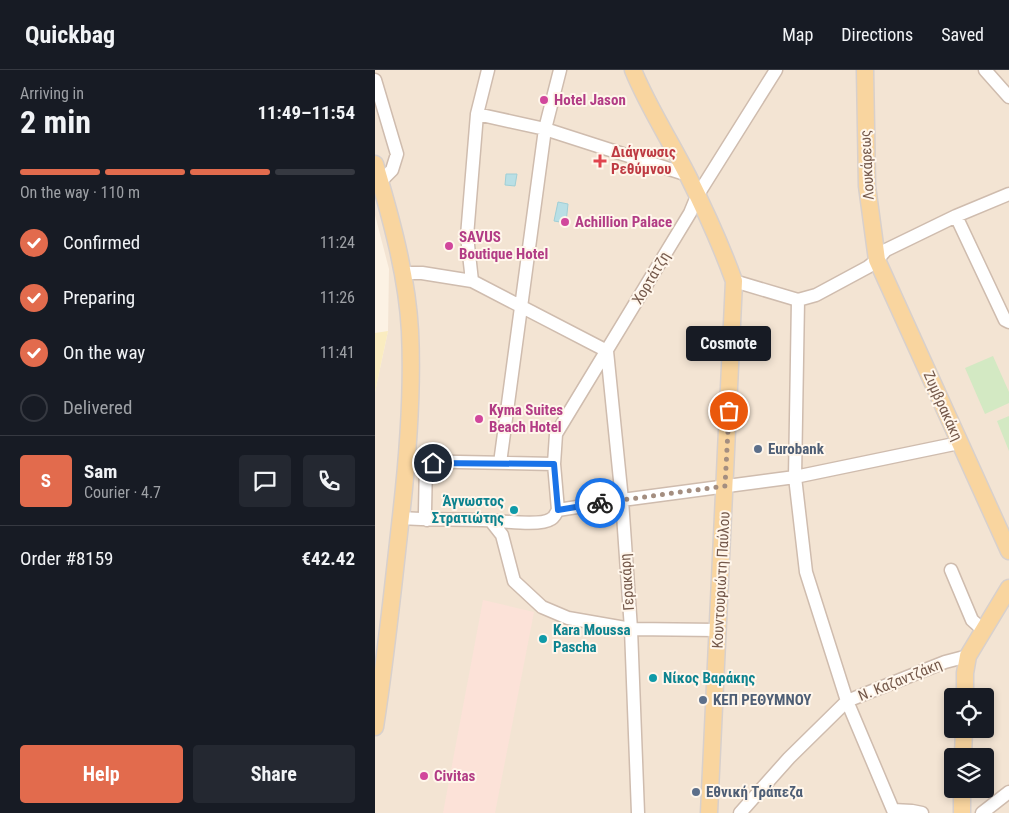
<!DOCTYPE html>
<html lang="en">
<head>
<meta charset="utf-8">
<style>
  body { margin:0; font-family:"Roboto Condensed",sans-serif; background:#242831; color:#f1f3f6; height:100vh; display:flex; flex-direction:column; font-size:19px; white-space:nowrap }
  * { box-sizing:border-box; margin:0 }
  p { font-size:16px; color:#9ea1a6 }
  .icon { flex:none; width:28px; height:28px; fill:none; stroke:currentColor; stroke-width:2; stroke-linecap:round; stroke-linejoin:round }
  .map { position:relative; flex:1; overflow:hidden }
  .sheet { display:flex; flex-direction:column; background:#171b24; width:375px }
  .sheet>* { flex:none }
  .buttons { position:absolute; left:569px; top:618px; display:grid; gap:10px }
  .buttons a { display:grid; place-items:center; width:50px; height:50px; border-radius:5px; background:#171b24; box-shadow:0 2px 8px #0003; font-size:25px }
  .pin { position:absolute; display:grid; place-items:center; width:42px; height:42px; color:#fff; margin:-21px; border:2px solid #fff; border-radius:50%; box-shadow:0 1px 5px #0007 }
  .courier { position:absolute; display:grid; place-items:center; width:50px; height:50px; margin:-25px; border:4px solid #1a73e8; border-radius:50%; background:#fff; color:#222; box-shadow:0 1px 6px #0007 }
  .bubble { position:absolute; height:35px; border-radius:5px; background:#171b24; box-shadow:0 2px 8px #0003; font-size:16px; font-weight:700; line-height:35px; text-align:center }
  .summary em { font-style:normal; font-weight:700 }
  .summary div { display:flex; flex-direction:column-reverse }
  .summary { display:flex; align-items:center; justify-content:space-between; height:85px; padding:0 20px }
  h1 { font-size:32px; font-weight:700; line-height:38px }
  .bar { display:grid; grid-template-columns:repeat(4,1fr); gap:8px 5px; align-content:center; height:60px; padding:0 20px }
  .bar i { height:6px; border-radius:4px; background:#363941 }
  .bar .active { background:#e26b4d }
  .bar p { grid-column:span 4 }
  .line { display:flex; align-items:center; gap:12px; padding:0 20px; border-top:1px solid #363941 }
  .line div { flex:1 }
  .round { display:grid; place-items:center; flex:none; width:52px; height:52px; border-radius:5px; background:#242831 }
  ol { padding:0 20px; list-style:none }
  li { display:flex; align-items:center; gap:15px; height:55px }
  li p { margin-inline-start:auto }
  li .icon { padding:5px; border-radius:50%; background:#e26b4d; color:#fff; stroke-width:4 }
  li:last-child { color:#9ea1a6 }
  li i { width:28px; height:28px; border:2px solid #363941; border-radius:50% }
  .action { display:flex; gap:10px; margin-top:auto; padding:10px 20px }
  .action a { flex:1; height:58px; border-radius:5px; background:#e26b4d; color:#fff; font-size:20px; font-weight:700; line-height:58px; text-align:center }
  .action a+a { background:#242831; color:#f1f3f6 }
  header { display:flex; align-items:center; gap:30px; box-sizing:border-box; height:70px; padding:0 25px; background:#171b24; border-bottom:1px solid #363941 }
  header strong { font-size:24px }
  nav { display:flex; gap:28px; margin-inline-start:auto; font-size:18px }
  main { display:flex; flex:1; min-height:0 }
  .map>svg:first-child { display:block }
  .residential { fill:#f3e4d3; fill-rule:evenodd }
  .commercial { fill:#fce2d8 }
  .green { fill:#d3e9c3 }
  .sand { fill:#faecc0 }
  .water { fill:#b9dfe5; stroke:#a0cfd6 }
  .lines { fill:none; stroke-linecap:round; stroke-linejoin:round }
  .minor-casing { stroke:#cfbcae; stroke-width:15 }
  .major-casing { stroke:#d8d0cc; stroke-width:19 }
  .minor { stroke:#fff; stroke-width:12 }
  .major { stroke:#f9d59f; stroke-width:16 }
  .done { stroke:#a48e80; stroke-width:5; stroke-dasharray:0 9 }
  .route { stroke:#1a73e8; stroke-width:6 }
  .hotel-dot { fill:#d1479c; stroke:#fff6eb; stroke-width:2 }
  .health-dot { fill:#e0444e; stroke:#fff6eb; stroke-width:2 }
  .service-dot { fill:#5c6f8a; stroke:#fff6eb; stroke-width:2 }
  .culture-dot { fill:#0f9aa8; stroke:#fff6eb; stroke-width:2 }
  .labels { text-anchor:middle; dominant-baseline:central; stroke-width:4; stroke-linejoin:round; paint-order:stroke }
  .hotel-label { font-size:15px; font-weight:bold; fill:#b23c85; stroke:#fff6eb; text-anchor:start }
  .health-label { font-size:15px; font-weight:bold; fill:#be3a42; stroke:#fff6eb; text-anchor:start }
  .street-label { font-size:15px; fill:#74584a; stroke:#fff6eb }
  .service-label { font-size:15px; font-weight:bold; fill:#4e5e75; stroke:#fff6eb; text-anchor:start }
  .culture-label { font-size:15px; font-weight:bold; fill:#0d838f; stroke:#fff6eb; text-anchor:start }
</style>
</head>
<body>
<header>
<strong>Quickbag</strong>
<nav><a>Map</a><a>Directions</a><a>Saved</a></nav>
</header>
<main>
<section class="sheet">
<div class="summary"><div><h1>2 min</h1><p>Arriving in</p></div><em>11:49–11:54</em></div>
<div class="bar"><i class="active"></i><i class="active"></i><i class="active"></i><i></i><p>On the way · 110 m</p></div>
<ol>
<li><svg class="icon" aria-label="check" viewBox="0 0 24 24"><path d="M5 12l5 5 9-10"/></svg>Confirmed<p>11:24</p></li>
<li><svg class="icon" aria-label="check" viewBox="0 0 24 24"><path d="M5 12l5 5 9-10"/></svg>Preparing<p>11:26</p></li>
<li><svg class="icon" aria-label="check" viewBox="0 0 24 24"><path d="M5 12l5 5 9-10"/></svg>On the way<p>11:41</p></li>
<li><i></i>Delivered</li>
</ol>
<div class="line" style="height:90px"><b class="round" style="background:#e26b4d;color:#fff">S</b><div><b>Sam</b><p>Courier · 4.7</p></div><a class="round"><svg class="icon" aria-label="chat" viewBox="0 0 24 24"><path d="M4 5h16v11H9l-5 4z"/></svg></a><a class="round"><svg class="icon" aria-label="phone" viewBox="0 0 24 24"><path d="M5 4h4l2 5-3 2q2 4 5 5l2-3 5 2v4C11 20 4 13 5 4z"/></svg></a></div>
<div class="line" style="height:65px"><div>Order #8159</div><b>€42.42</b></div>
<div class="action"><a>Help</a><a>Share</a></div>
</section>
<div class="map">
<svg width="634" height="743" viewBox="0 0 634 743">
  <rect width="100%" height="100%" fill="#fcf2e4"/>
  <path class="residential" d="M0,0H634V743H0V322L13,261L14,199L0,145ZM578,626H610V659H578ZM578,686H610V719H578Z"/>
  <path class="commercial" d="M108,530L159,542L120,743H68Z"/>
  <path class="green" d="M618,286L634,322V333L610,344L590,298Z
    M634,346V381L622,351Z"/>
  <path class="sand" d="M13,261L0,322V263Z"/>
  <path class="water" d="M131,104H142L140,116L130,115Z
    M183,132L193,134L191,153L179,151Z"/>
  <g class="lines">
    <g class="minor-casing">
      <path id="minor" d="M610,0L634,27
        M0,10L22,84L17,100L5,112
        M102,44L170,59L313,105
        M581,146L630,250L634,252
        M28,203H47L97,211L232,281L247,430L256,559L263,743
        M97,211L92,166L102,44L113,0
        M359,211L423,230L441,225L493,197L502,190L511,180L581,146L634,124
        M423,230L420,407L431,502L472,631L518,740L537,741L547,743
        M51,392L50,442L52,450
        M125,393L170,59L185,0
        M179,394L181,364L315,143L322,126L401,0
        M183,440L247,430L420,407L584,373
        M26,448C53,450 80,449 107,450C122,450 165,457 176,449C179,448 181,443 183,440L179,394L33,391
        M116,451L127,465L139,511L167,537L193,548L256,559L343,560
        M576,500L597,550L608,560
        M365,743L414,688L472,631L570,592L593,586
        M607,743L634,722"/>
    </g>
    <g class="major-casing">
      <path id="major" d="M258,0C273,37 295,70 313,106C330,140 346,175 359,211L334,743
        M490,0L492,116L502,190L634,481
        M0,94C16,148 32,205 35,261C38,323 33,385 26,446C18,517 11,587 0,657
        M590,626V603L593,586L634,518
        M588,686L589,659
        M587,743V719"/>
    </g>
    <use href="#minor" class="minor"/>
    <use href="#major" class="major"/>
  </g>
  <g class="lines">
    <path class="done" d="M225,433L350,416L354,341"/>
    <path class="route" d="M58,393L179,394L183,440L225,433"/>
  </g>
  <g class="hotel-dot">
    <circle cx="169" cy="30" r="5"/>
    <circle cx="190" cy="152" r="5"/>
    <circle cx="74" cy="176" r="5"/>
    <circle cx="104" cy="349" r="5"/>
    <circle cx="49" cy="706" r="5"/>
  </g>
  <path class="health-dot" d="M222.5 83.5h5v5h5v5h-5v5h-5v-5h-5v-5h5z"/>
  <g class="service-dot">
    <circle cx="383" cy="379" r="5"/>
    <circle cx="328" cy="630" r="5"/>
    <circle cx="321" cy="722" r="5"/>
  </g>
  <g class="culture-dot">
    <circle cx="139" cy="440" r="5"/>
    <circle cx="168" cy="569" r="5"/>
    <circle cx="278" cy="608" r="5"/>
  </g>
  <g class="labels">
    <g class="hotel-label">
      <text x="179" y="30">Hotel Jason</text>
      <text x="200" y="152">Achillion Palace</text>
      <text x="84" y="167">SAVUS<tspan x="84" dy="17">Boutique Hotel</tspan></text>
      <text x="114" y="340">Kyma Suites<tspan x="114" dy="17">Beach Hotel</tspan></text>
      <text x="59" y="706">Civitas</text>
    </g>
    <g class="health-label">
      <text x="236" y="82">Διάγνωσις<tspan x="236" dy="17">Ρεθύμνου</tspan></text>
    </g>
    <g class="street-label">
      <text transform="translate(492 95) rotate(-93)">Λουκάρεως</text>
      <text transform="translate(276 208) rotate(-59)">Χορτάτζη</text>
      <text transform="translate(568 336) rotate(66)">Ζυμβρακάκη</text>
      <text transform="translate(346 510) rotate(-87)">Κουντουριώτη Παύλου</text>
      <text transform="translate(252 512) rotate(-94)">Γερακάρη</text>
      <text transform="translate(525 610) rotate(-22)">Ν. Καζαντζάκη</text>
    </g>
    <g class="service-label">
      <text x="393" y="379">Eurobank</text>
      <text x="338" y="630">ΚΕΠ ΡΕΘΥΜΝΟΥ</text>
      <text x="331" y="722">Εθνική Τράπεζα</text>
    </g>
    <g class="culture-label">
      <text x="129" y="431" text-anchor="end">Άγνωστος<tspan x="129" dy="17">Στρατιώτης</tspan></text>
      <text x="178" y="560">Kara Moussa<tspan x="178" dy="17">Pascha</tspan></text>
      <text x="288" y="608">Νίκος Βαράκης</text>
    </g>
  </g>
</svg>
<div class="buttons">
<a><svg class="icon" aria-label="locate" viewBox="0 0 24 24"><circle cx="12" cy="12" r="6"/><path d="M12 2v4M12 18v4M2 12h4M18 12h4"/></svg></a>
<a><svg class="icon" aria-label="layers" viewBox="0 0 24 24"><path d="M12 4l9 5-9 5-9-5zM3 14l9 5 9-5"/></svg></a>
</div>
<div class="pin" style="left:354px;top:341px;background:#ea580c"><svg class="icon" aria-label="bag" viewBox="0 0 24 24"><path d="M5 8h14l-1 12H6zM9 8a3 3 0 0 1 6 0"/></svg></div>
<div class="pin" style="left:58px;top:393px;background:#1f2937"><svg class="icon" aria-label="home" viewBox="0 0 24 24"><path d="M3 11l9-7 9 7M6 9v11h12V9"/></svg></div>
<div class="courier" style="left:225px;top:433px"><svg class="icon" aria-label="bike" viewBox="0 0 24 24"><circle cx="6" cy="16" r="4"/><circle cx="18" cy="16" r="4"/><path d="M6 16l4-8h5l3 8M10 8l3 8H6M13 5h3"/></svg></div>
<div class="bubble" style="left:311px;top:256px;width:85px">Cosmote</div>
</div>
</main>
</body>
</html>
